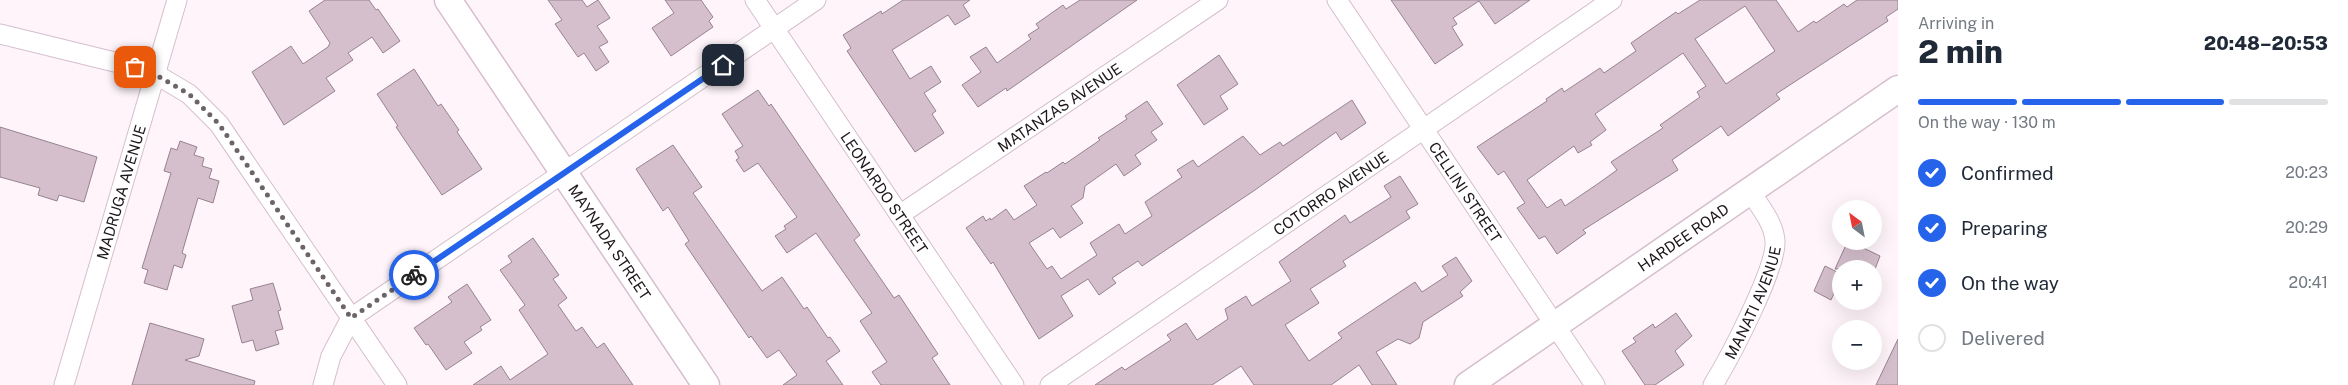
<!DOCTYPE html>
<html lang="en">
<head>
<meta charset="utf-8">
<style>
  body { margin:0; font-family:"Public Sans",sans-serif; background:#f2f2f3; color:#1f2937; height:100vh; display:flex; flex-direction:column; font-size:19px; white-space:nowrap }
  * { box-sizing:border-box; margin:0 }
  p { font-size:16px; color:#747a83 }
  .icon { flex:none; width:28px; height:28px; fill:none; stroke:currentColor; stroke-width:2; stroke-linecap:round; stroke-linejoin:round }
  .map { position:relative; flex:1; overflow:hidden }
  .sheet { display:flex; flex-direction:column; background:#fff; width:450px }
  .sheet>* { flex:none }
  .needle { width:32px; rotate:328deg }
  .tools { position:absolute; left:1832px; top:200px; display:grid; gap:10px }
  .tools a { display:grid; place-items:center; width:50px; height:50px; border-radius:50%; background:#fff; box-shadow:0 5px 20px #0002; font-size:25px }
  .pin { position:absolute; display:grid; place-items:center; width:42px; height:42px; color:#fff; margin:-21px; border-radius:10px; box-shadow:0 2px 8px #0006 }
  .courier { position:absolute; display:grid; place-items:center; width:50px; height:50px; margin:-25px; border:4px solid #2563eb; border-radius:50%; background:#fff; color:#222; box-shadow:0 1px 6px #0007 }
  .head em { font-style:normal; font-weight:800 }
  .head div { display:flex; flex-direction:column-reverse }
  .head { display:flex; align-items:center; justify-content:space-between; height:85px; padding:0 20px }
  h1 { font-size:32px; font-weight:800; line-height:38px }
  .bar { display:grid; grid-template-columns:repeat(4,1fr); gap:8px 5px; align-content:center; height:60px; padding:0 20px }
  .bar i { height:6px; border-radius:4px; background:#e0e1e3 }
  .bar .active { background:#2563eb }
  .bar p { grid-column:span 4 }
  ol { padding:0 20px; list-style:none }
  li { display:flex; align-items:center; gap:15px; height:55px }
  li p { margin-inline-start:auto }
  li .icon { padding:5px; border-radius:50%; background:#2563eb; color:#fff; stroke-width:4 }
  li:last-child { color:#747a83 }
  li i { width:28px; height:28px; border:2px solid #e0e1e3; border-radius:50% }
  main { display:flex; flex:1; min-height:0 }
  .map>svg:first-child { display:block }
  .building { fill:#d5bfcd; stroke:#978390; fill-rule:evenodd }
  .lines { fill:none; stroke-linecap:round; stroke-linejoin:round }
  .street-casing { stroke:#d5bfcd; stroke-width:21 }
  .secondary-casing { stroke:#d5bfcd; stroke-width:29 }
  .street { stroke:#fff; stroke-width:19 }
  .secondary { stroke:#fff; stroke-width:26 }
  .done { stroke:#6c6469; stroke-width:5; stroke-dasharray:0 9 }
  .route { stroke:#2563eb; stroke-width:6 }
  .labels { text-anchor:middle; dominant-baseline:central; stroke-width:4.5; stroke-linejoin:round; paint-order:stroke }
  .street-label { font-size:15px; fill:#1d161b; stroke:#fef4fa }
</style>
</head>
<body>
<main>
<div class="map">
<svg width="1898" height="385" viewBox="0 0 1898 385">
  <rect width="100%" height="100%" fill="#fef4fa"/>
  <path class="building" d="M325,0H369L376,10L378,9L400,41L383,53L372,37L348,53L353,60L326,78L335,91L284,125L252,72L291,46L303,64L328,47L330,43L309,11Z
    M548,0H582L587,7L598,0L610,18L597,26L608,42L599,47L609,62L596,71L584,53L578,57L555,24L562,20Z
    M665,0H701L713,17L709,21L713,27L671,56L652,28L674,13Z
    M903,0H970L963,5L970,16L955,25L948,15L892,50L910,79L931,66L941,82L924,93L936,111L932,114L944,133L915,152L847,51L851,48L843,35L881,11L882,14Z
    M1080,0H1137L1007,91L1006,88L978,107L962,85L981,72L970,57L986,47L997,63L1031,39L1028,35L1039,28L1036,24L1063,5L1066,9Z
    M1391,0H1530L1495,24L1479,1L1453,18L1457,24L1452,27L1463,45L1435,64Z
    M1700,0H1776L1798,32L1814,21L1816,23L1844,4L1847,7L1857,0H1898V9L1886,17L1888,21L1776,94L1780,99L1728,136L1721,126L1672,160L1678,170L1583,230L1586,233L1557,254L1545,236L1539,239L1517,208L1525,203L1504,171L1498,175L1477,147L1547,101L1546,99L1562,88L1564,92L1600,68L1604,73L1636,51L1631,43L1676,12L1678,14ZM1745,6L1775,51L1726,84L1695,39ZM1683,53L1706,86L1697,92L1700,97L1660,125L1663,128L1611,162L1617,170L1599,183L1565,206L1561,199L1547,208L1527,180L1574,146L1578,153L1592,145L1590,142L1606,130L1595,114Z
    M1219,55L1238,84L1220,96L1228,109L1204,125L1177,85Z
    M414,69L438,106L441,104L459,130L457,132L482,169L442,195L396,127L398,126L377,94Z
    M758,90L769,106L771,104L860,235L854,240L894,298L899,295L938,354L932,358L950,385H881L872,372L887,362L860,321L872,313L816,233L787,253L775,236L786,229L784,226L797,217L758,163L744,172L736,160L739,158L735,151L743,146L722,114Z
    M1352,100L1366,123L1341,140L1336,132L1255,190L1142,266L1138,261L1112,278L1116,283L1099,295L1088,279L1061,296L1073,316L1039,339L993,262L991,264L966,228L983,216L986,221L990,218L991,220L1006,209L1014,220L1037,205L1024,186L1046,172L1047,173L1063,162L1065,164L1100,140L1098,138L1127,119L1125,116L1147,101L1163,124L1151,132L1157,140L1135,155L1141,164L1124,176L1116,164L1085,186L1083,198L1071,206L1083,223L1060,238L1053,228L1029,243L1047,269L1052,266L1061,279L1097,255L1090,243L1119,224L1125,234L1152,216L1145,202L1182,177L1177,170L1193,160L1198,167L1243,136L1260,155L1280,142L1283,146Z
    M0,127L97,157L84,202L59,195L57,201L38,195L40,188L0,177Z
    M180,141L197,147L194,155L204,158L202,166L212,169L209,178L219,181L213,203L198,198L182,253L186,255L182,268L174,265L167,290L144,283L148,270L142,268L171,173L164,171L171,148L177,150Z
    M673,145L702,187L693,193L762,291L782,277L804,309L807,307L828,338L830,337L840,351L826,361L843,385H783L797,375L779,350L767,358L751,336L749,338L685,244L689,241L668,207L663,211L636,169Z
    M1400,176L1418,204L1406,211L1410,218L1343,261L1346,266L1310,289L1319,303L1285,325L1309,361L1342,338L1338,333L1415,282L1422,292L1448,275L1442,266L1456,257L1472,281L1460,292L1463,296L1423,322L1419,338L1410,344L1398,339L1376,352L1397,385H1372L1359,365L1331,385H1254L1241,366L1212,385H1095L1122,367L1125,370L1171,340L1167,335L1186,323L1197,340L1228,319L1225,309L1246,296L1252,306L1291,281L1279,262L1345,215L1350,223L1391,197L1384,186Z
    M533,238L559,275L553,279L567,298L558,305L576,331L582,327L597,348L604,343L633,385H473L501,366L510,380L548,354L519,310L525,305L500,270L512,262L508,256Z
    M1851,242L1880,256L1875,269H1835L1846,245L1849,246Z
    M1825,266L1841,274V294L1835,291L1831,300L1814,291Z
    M273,283L281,310L278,311L283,329L275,331L279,344L256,351L253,340L242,343L232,306L253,300L250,289Z
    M467,284L491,320L480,327L482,330L464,342L472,353L446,370L428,344L426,345L414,328L452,302L448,297Z
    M1676,313L1692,336L1675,351L1684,365L1655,385H1645L1622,351L1636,342L1633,338L1653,324L1655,328Z
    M150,323L204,339L199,356L185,360L255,381L254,385H132Z
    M1898,339V385H1876Z"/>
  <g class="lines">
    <g class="street-casing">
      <g id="street">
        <path id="s1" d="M755,0L1014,385"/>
        <path id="s2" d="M1337,0L1595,385"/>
        <path d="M0,34L135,67L157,75L189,94L219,124L397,385"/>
        <path id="s3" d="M901,214L1218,0"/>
        <path id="s4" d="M64,385L177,0"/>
        <path d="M323,385L331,356L351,318L816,0"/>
        <path id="s5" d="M1050,385L1612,0"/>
        <path id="s6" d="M1713,385C1729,359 1777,268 1775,241C1774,223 1759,205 1749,190"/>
      </g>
    </g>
    <g class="secondary-casing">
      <g id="secondary">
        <path id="s7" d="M448,0L706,385"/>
        <path id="s8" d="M1468,385L1898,89"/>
      </g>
    </g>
    <use href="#street" class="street"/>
    <use href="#secondary" class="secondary"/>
  </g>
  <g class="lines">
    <path class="done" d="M135,67L156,75L189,94L219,124L351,318L414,275"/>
    <path class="route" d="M414,275L723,65"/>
  </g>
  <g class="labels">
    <g class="street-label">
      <text stroke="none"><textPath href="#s3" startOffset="191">MATANZAS AVENUE</textPath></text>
      <text stroke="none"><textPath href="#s1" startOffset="232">LEONARDO STREET</textPath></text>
      <text stroke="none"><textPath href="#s5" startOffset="340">COTORRO AVENUE</textPath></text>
      <text stroke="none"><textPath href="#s2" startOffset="231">CELLINI STREET</textPath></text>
      <text stroke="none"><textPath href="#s4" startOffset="201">MADRUGA AVENUE</textPath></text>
      <text stroke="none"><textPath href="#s8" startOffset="261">HARDEE ROAD</textPath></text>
      <text stroke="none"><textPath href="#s7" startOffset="291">MAYNADA STREET</textPath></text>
      <text stroke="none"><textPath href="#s6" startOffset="92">MANATI AVENUE</textPath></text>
    </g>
  </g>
</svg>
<div class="tools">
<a><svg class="needle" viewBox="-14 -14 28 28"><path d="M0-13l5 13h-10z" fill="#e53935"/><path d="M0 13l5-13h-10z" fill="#747a83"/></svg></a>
<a>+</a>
<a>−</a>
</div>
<div class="pin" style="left:135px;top:67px;background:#ea580c"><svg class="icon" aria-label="bag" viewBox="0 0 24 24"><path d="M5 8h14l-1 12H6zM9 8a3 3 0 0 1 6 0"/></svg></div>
<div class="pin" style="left:723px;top:65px;background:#1f2937"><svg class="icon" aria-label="home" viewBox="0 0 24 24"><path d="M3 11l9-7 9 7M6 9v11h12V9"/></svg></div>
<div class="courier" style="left:414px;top:275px"><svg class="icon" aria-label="bike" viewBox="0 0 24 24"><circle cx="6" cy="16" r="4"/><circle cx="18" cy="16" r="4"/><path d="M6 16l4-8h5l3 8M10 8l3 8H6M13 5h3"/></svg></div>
</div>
<section class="sheet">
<div class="head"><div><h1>2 min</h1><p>Arriving in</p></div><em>20:48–20:53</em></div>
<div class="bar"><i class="active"></i><i class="active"></i><i class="active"></i><i></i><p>On the way · 130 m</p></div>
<ol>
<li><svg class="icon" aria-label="check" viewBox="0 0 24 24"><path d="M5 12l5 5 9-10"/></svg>Confirmed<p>20:23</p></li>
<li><svg class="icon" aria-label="check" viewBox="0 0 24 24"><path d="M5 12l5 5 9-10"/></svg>Preparing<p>20:29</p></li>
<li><svg class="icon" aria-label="check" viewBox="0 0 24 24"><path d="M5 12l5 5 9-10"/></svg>On the way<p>20:41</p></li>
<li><i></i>Delivered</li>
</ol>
</section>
</main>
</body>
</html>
